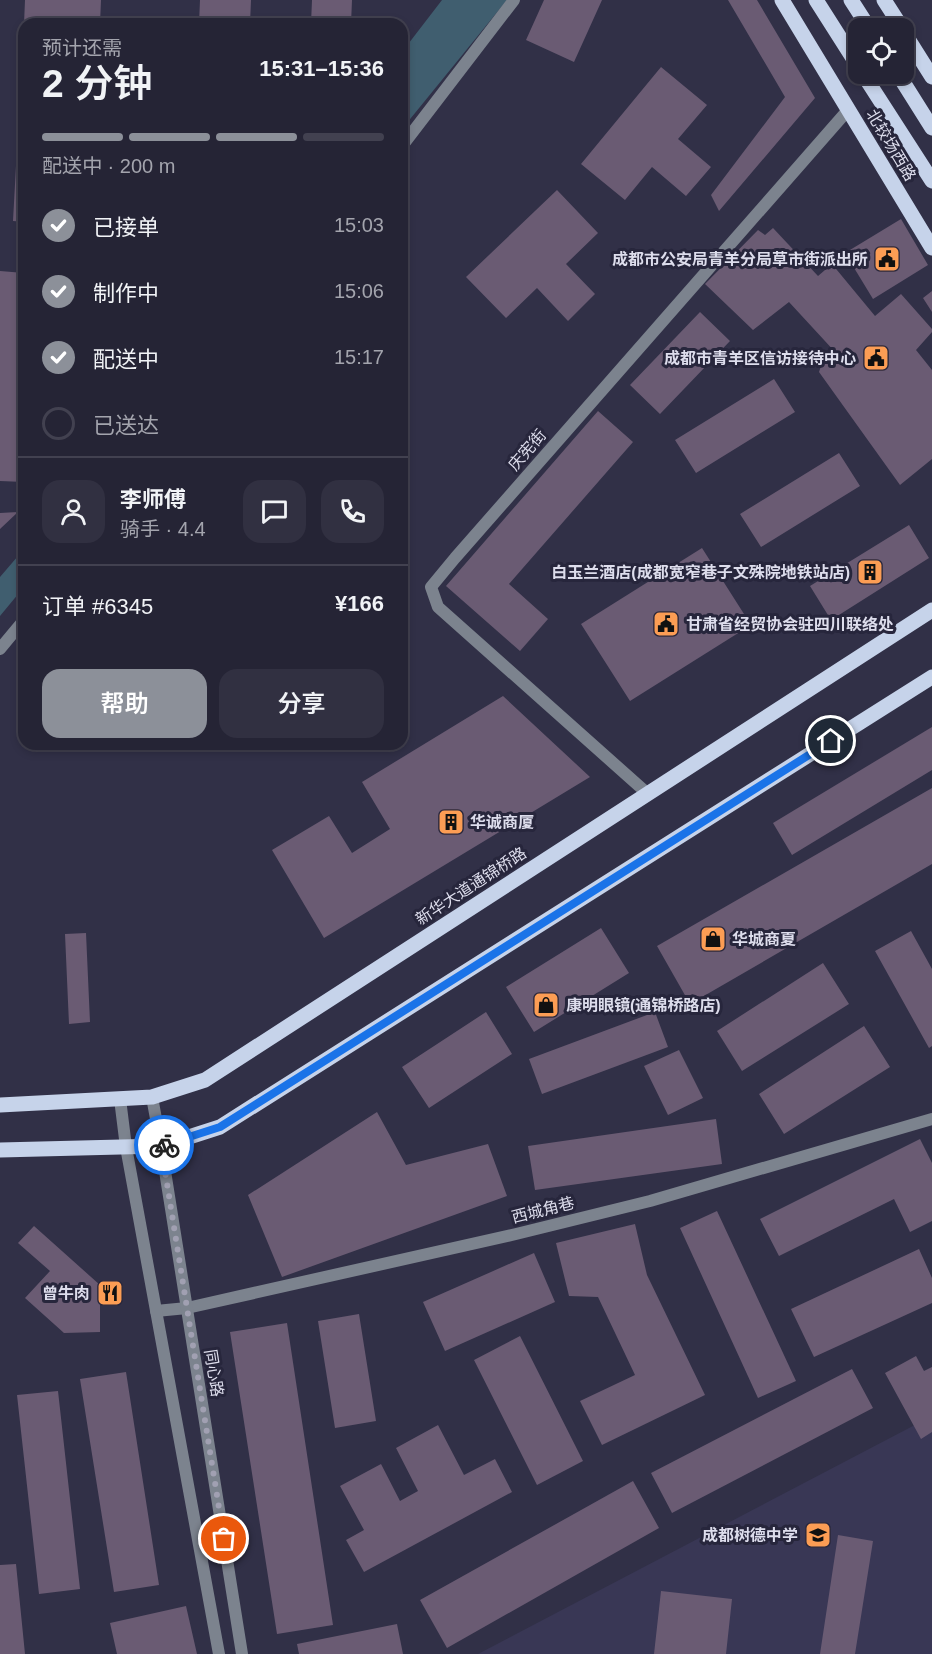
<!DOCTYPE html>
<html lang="zh">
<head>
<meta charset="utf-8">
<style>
  body { margin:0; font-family:Helvetica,"Noto Sans SC",sans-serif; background:#313041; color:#f1f3f6; height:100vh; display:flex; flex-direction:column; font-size:22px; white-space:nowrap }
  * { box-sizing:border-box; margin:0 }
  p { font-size:20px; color:#a3a4ad }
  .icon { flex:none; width:33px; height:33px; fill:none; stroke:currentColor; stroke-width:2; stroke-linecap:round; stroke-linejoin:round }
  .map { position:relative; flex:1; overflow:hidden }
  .drawer { position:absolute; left:18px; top:18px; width:390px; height:732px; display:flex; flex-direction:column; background:#252435; border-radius:18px; box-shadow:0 3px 9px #0003,0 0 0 2px #424150 }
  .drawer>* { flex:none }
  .buttons { position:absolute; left:848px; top:18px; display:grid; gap:12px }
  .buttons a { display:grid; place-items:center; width:66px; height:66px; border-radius:12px; background:#252435; box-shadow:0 3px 9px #0003,0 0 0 2px #424150; font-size:30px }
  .pin { position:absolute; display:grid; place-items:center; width:51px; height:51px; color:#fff; margin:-26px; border:3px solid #fff; border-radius:50%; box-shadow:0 2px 6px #0007 }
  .courier { position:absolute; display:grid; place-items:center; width:60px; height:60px; margin:-30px; border:4px solid #1a73e8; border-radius:50%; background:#fff; color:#222; box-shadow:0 2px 8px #0007 }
  .headline em { font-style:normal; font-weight:600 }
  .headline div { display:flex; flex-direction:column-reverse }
  .headline { display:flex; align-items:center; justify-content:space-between; height:102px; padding:0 24px }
  h1 { font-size:39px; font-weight:600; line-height:45px }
  .bar { display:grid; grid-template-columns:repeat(4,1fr); gap:9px 6px; align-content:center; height:72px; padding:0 24px }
  .bar i { height:8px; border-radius:4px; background:#424150 }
  .bar .on { background:#8c9099 }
  .bar p { grid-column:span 4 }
  .line { display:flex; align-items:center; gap:15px; padding:0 24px; border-top:2px solid #424150 }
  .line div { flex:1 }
  .round { display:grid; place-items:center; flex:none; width:63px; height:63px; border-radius:18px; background:#313041 }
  ol { padding:0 24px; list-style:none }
  li { display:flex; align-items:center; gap:18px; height:66px }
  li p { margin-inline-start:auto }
  li .icon { padding:6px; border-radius:50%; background:#8c9099; color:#fff; stroke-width:4 }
  li:last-child { color:#a3a4ad }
  li i { width:33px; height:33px; border:3px solid #424150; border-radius:50% }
  .primary-button { display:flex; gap:12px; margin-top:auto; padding:12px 24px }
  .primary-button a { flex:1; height:69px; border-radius:18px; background:#8c9099; color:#fff; font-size:24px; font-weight:600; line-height:69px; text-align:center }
  .primary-button a+a { background:#313041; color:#f1f3f6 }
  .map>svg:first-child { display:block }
  .built { fill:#393755 }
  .water { fill:#405e6f }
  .building { fill:#6a5b73 }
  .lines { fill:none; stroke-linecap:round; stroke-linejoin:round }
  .service { stroke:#7c838e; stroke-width:10 }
  .minor { stroke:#7c838e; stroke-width:12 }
  .tertiary { stroke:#7c838e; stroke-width:12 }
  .primary { stroke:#c6d3ea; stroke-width:15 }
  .done { stroke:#a1a0b2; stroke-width:6; stroke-dasharray:0 10.8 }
  .route { stroke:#1a73e8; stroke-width:8 }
  .labels { text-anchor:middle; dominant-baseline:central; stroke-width:6; stroke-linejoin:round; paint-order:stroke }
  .street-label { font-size:16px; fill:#ddddec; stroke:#27263c }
  .poi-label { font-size:16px; font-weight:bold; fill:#ddddec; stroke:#27263c; text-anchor:end }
</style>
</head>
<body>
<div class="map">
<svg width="932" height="1654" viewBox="0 0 932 1654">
  <rect width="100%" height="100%" fill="#313047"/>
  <path class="built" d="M932,1416V1654H478Z"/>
  <path class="water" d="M442,0H507L402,129V52Z
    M24,549V587L0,616V577Z"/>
  <path class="building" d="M25,0H101L100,24H24Z
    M200,0H251L250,24H199Z
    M312,0H352L351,24H311Z
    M544,0H602L574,62L526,40Z
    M728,0H757L815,98L719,211L711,195L785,97Z
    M22,55H24V222L13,221Z
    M661,67L707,105L678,139L711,167L686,196L652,167L625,200L581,164Z
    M557,190L598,233L566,264L595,294L568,321L537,288L506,318L466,277Z
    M901,219L928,265L873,299L845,253Z
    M773,228L818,276L832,264L875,316L901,294L932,329V332L916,350L932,370V459L900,485L819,372L822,363L836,353L789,302L753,330L705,284L758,230L765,235Z
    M0,271L24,273V482L0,481Z
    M932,291V312L923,298Z
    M700,312L730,341L660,414L630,385Z
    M774,379L795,412L696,473L675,440Z
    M598,411L633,442L509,584L548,619L520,651L446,586Z
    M839,453L860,486L761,547L740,514Z
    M18,512L0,529V513Z
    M909,525L929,558L831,620L810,586Z
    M702,548L751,625L630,701L581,624Z
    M503,696L590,777L324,938L272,850L329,816L352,853L390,829L362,782Z
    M932,727V770L792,855L773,823Z
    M932,788V864L690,1004L657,946Z
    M601,928L629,973L534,1032L506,987Z
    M911,931L932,969V1046L929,1048L875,951Z
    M86,933L90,1022L69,1024L65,934Z
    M823,963L849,1004L742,1071L717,1031Z
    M486,1012L512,1054L429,1108L402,1067Z
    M655,1012L668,1047L542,1094L529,1059Z
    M864,1026L890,1067L784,1134L759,1094Z
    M679,1050L703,1098L668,1115L644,1066Z
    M377,1112L406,1165L488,1144L507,1196L282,1277L248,1195Z
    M716,1119L722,1164L535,1190L528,1146Z
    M920,1139L932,1163V1221L910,1232L894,1199L779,1256L760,1219Z
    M717,1211L796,1381L758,1398L680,1228Z
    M635,1224L647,1275L705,1395L602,1445L580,1401L635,1375L598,1297L569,1296L556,1243Z
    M34,1226L100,1285V1332L64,1333L25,1298L50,1271L18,1243Z
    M919,1249L932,1278V1303L814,1357L791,1309Z
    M534,1253L555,1302L445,1351L423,1302Z
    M359,1314L376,1421L335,1428L318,1321Z
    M287,1323L333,1625L277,1634L230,1332Z
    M520,1336L583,1461L537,1485L474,1360Z
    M916,1356L924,1371L932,1367V1432L921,1439L885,1373Z
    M852,1369L873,1408L672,1513L651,1473Z
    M126,1372L159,1585L114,1592L80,1379Z
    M58,1391L80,1589L39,1594L17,1395Z
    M438,1425L464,1475L495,1459L512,1492L364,1572L346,1540L364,1530L340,1486L381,1464L400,1501L418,1491L396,1448Z
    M633,1481L659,1528L447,1648L420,1600Z
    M838,1535L873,1541L855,1654H820Z
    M16,1564L25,1654H0V1565Z
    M661,1591L732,1599L726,1654H654Z
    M186,1606L197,1654H117L110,1623Z
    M397,1624L403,1654H299L297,1644Z"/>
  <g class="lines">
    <path class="service" d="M23,500L24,501"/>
    <path class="minor" d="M402,146L514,0
      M0,649L24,620
      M648,794L438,607L431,587L455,558L848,110
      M156,1311L187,1308L516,1234L650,1201L932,1119"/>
    <path class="tertiary" d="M152,1097L161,1146L242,1654
      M120,1099L126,1147L219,1654"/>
    <path class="primary" d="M782,0L932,248
      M816,0L858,66
      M851,0L869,28
      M884,0L902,28
      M903,31L932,77
      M863,74L932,181
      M898,74L932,128
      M0,1105L152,1097L205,1080L932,610
      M0,1150L161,1146L220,1127L932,677"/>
  </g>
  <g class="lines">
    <path class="done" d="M164,1145L161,1146L224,1539"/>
    <path class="route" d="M164,1145L220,1127L831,741"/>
  </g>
  <defs>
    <g id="civic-square" transform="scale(1.35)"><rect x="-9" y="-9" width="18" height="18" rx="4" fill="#fc9d54" stroke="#27263c"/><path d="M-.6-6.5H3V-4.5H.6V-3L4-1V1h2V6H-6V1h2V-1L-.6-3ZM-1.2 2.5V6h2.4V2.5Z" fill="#111"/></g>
    <g id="building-square" transform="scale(1.35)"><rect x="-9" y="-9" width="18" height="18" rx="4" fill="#fc9d54" stroke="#27263c"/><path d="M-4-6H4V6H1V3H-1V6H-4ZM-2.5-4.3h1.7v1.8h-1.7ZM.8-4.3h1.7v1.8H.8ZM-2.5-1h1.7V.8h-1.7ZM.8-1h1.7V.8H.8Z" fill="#111"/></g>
    <g id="shop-square" transform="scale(1.35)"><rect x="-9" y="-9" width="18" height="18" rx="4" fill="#fc9d54" stroke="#27263c"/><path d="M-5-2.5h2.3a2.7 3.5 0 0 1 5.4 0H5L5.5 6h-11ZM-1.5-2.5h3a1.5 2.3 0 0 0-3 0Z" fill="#111"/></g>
    <g id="restaurant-square" transform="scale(1.35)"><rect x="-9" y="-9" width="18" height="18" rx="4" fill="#fc9d54" stroke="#27263c"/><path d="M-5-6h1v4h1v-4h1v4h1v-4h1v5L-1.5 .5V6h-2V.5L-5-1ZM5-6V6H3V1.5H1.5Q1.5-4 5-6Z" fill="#111"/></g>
    <g id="school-square" transform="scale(1.35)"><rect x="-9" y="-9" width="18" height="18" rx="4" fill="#fc9d54" stroke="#27263c"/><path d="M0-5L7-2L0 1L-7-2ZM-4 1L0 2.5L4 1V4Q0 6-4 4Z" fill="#111"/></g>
  </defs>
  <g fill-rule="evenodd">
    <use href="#civic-square" x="887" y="259"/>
    <use href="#civic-square" x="876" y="358"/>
    <use href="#building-square" x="870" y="572"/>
    <use href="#civic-square" x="666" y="624"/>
    <use href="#building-square" x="451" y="822"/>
    <use href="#shop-square" x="713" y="939"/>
    <use href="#shop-square" x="546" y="1005"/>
    <use href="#restaurant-square" x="110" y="1293"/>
    <use href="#school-square" x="818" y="1535"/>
  </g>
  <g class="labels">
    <g class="street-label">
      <text transform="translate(891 145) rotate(59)">北较场西路</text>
      <text transform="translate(527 450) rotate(-49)">庆宪街</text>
      <text transform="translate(471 886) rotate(-33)">新华大道通锦桥路</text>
      <text transform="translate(543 1210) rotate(-14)">西城角巷</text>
      <text transform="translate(214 1373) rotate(81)">同心路</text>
    </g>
    <g class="poi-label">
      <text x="868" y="259">成都市公安局青羊分局草市街派出所</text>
      <text x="856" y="358">成都市青羊区信访接待中心</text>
      <text x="850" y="572">白玉兰酒店(成都宽窄巷子文殊院地铁站店)</text>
      <text x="686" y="624" text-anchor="start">甘肃省经贸协会驻四川联络处</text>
      <text x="470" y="822" text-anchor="start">华诚商厦</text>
      <text x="732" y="939" text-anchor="start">华城商夏</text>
      <text x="566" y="1005" text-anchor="start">康明眼镜(通锦桥路店)</text>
      <text x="90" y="1293">曾牛肉</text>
      <text x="798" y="1535">成都树德中学</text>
    </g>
  </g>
</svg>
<div class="buttons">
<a><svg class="icon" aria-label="locate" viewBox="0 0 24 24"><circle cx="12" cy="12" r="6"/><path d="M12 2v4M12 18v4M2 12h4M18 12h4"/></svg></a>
</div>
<div class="pin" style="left:224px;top:1539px;background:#ea580c"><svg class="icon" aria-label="bag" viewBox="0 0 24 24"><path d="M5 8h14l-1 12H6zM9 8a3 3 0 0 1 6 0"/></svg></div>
<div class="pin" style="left:831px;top:741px;background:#1f2937"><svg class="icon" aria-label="home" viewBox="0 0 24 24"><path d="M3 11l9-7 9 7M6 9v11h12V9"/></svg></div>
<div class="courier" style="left:164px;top:1145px"><svg class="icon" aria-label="bike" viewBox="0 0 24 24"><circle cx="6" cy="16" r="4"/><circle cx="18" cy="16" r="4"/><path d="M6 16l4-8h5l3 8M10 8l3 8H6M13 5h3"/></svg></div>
<section class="drawer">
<div class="headline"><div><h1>2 分钟</h1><p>预计还需</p></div><em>15:31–15:36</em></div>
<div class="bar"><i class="on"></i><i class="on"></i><i class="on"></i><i></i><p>配送中 · 200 m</p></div>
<ol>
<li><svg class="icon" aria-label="check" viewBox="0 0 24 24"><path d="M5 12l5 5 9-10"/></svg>已接单<p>15:03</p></li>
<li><svg class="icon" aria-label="check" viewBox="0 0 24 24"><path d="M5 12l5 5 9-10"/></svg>制作中<p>15:06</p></li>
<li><svg class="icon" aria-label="check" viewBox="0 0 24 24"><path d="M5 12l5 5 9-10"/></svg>配送中<p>15:17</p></li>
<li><i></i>已送达</li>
</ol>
<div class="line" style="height:108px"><a class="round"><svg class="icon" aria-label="person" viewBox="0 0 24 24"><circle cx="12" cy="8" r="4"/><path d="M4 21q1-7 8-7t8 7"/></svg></a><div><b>李师傅</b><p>骑手 · 4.4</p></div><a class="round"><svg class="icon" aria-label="chat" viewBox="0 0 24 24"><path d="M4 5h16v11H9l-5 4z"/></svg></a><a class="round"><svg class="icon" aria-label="phone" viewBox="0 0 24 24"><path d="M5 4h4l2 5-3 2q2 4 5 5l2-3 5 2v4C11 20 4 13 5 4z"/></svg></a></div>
<div class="line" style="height:78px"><div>订单 #6345</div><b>¥166</b></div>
<div class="primary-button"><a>帮助</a><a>分享</a></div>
</section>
</div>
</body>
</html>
